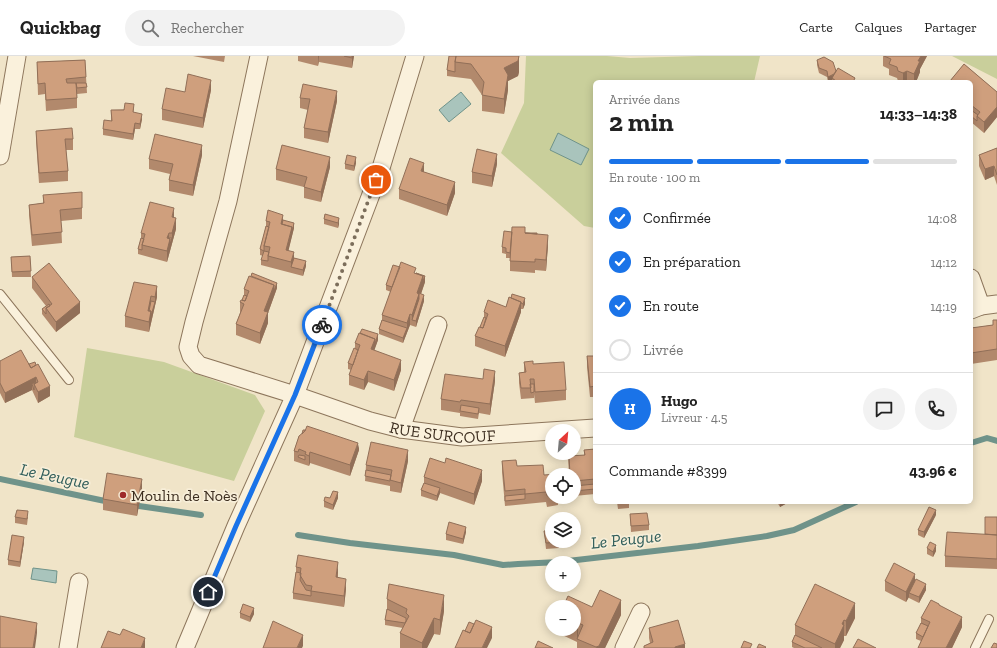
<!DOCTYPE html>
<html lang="fr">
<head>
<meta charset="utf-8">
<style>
  body { margin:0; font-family:"Zilla Slab",serif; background:#f2f2f2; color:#222; height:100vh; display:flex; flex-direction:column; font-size:15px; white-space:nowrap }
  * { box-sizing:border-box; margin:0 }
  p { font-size:13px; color:#767676 }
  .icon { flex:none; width:22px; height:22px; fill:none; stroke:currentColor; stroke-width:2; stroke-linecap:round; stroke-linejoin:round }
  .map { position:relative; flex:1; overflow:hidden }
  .drawer { position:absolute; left:593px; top:24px; width:380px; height:424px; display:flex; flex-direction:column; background:#fff; border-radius:6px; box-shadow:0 2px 10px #0003 }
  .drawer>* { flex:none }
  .needle { width:26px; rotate:26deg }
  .buttons { position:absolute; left:545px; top:368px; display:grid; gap:8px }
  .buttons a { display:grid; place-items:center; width:36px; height:36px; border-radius:50%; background:#fff; box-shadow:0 2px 10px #0003; font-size:20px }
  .pin { position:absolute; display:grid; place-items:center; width:34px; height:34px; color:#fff; margin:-17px; border:2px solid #fff; border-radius:50%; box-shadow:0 1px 4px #0007 }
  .courier { position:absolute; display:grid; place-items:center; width:40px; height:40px; margin:-20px; border:3px solid #1a73e8; border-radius:50%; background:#fff; color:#222; box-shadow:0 1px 5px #0007 }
  .head em { font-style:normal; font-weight:700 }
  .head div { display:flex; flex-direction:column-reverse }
  .head { display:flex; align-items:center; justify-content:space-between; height:68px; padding:0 16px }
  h1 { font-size:26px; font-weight:700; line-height:30px }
  .bar { display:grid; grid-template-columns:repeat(4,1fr); gap:6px 4px; align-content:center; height:48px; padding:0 16px }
  .bar i { height:5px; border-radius:3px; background:#e0e0e0 }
  .bar .on { background:#1a73e8 }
  .bar p { grid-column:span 4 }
  .line { display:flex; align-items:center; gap:10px; padding:0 16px; border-top:1px solid #e0e0e0 }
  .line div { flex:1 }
  .round { display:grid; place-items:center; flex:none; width:42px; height:42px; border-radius:21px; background:#f2f2f2 }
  ol { padding:0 16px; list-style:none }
  li { display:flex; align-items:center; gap:12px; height:44px }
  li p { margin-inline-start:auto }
  li .icon { padding:4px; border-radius:50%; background:#1a73e8; color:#fff; stroke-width:4 }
  li:last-child { color:#767676 }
  li i { width:22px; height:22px; border:2px solid #e0e0e0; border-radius:50% }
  header { display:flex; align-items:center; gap:24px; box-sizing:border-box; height:56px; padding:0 20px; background:#fff; border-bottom:1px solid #e0e0e0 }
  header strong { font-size:19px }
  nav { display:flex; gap:22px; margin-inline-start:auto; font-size:14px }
  .search { width:280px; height:36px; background:#f2f2f2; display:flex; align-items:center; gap:10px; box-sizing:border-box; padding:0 14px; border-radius:22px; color:#767676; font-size:15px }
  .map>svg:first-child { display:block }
  .green { fill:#c9cf9b }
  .water { fill:#a9c4bc; stroke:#6f938a }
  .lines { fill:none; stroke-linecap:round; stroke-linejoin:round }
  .stream { stroke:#6f938a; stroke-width:6 }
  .service-casing { stroke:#8d765c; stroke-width:10 }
  .minor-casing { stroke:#8d765c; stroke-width:19 }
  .service { stroke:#faf1dc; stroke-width:8 }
  .minor { stroke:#faf1dc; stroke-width:17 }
  .wall { fill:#b2896c }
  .shaded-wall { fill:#916f58 }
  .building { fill:#cf9f7d; stroke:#916f58 }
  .done { stroke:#7c6e5b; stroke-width:4; stroke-dasharray:0 7.2 }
  .route { stroke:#1a73e8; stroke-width:5 }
  .poi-dot { fill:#9e2a2b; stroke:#f7eed8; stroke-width:1.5 }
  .labels { text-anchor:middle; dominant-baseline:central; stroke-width:3.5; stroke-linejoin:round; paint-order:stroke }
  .street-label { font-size:16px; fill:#3d2e20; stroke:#f7eed8 }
  .poi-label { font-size:16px; fill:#3d2e20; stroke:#f7eed8; text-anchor:start }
  .water-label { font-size:17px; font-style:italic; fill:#2f5d5a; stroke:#f7eed8 }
</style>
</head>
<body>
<header>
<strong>Quickbag</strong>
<div class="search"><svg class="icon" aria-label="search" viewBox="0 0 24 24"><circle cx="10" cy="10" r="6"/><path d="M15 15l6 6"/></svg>Rechercher</div>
<nav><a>Carte</a><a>Calques</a><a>Partager</a></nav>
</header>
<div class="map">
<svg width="997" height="592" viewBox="0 0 997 592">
  <rect width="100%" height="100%" fill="#f0e4c8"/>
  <path class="green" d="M526,0H607L630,2L699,0H760L754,26H595V172L584,170L501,97L524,47Z
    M952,0H997V23Z
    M87,292L164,306L255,339L265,355L234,425L74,381Z"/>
  <path class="water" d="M461,36L471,48L449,66L439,54Z
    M558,77L589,93L581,109L550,94Z
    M33,512L57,515L56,527L31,523Z"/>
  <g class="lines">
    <path class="stream" d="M971,387L987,382L997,385
      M0,423L105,445
      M139,450L201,459
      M298,479L350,487L454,499L503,509L518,508L559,506L698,490L767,480L794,474L856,446"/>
    <g class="service-casing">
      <path id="service" d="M0,238L69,324
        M975,592L989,563"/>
    </g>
    <g class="minor-casing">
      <g id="minor">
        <path id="s1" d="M259,0L228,145L194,266L188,291L191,300L199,309L295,339L370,365L401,373L462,381L595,372"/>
        <path d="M0,100L17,0"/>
        <path d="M971,222L981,250"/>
        <path d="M971,254L981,250L997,248"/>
        <path d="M401,373L438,269"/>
        <path d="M68,592L79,526"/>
        <path d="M185,592L236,470L295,339L381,112L415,0"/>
        <path d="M624,592L641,556"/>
      </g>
    </g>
    <use href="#service" class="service"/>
    <use href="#minor" class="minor"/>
  </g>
  <path class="wall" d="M193,0H225L224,6Z
    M298,0H354L352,12L319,6L318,10L298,5Z
    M449,0L519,16L518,20L508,25V34L504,58L482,55V39L471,23L447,20V14Z
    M883,0H927L920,13V16L916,26H900L898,25L897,22L889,19V13L883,10Z
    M85,4L87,37L77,38V52L46,55L45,38L38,39L37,6Z
    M817,4L855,26H832V25L828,26L827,21L819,17L817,9Z
    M964,8L997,36V61L984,77L971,66V26H950V25Z
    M211,34L203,72L162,64V53L185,36Z
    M300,42L337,45L328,87L304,82V72L308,54L300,52Z
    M134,53L133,57L142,63L140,73H135L133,84L103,79V73L111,65V54Z
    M36,75L73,83V94H66L68,115V125L39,127L36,85Z
    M997,92V129L994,120L985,124L979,110V99Z
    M595,97V117L593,116V100Z
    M202,99L193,140L169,135V124L170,118L149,113V103Z
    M356,107L354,115L345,113V108Z
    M497,108L492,131L472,127V116Z
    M330,111L321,146L304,142V131L276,124V113Z
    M424,116L455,137L447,160L399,143V133Z
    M43,139L82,152V163L61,165L62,187L32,190L29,159V149L43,147Z
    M325,158L339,168L338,172L324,168V163Z
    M174,162L176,173L167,206L138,198V193L141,182V177Z
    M283,164L294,172L288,195L294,202L306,210L303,220L261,209V204L263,200L260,199V193L266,170V165Z
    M525,177L537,178L548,189L546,215L535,214V217L510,215V202H506V198L502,197V191Z
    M30,200L31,221H12L11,201Z
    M416,217L425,226L421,238L424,245L416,271L410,269L403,287L379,278V273L382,264V259L391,236L386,234V229Z
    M32,221L80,257L56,276L42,258V253L46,250L32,232Z
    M157,230V241L149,276L125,271V260Z
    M277,232L268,257V267L260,288L236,279V268L240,257V246L242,244L244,239V233Z
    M509,241L525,248L523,253H521V256L505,301L475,290V280L480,271L484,261V256L506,251Z
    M993,264H997V304L971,308V272L993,269Z
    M378,284L374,294L401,314L394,335L368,326L364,334L349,329V319L351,314L348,313V307L355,293V287Z
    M587,300H595V341H590L587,311Z
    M0,305L29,308L50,340L38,347L32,334L5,347L0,337Z
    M524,306L533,308L566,334V344L535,347L534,338V342L521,343L519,327V317L524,316Z
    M495,325L490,359L479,357L478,363L460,360V357L441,354V343Z
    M299,380L359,394L350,420L310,407L309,410L294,405V395Z
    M595,393V438L574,440V419H569L568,401L584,399V394Z
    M408,405L401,437L390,435V430L365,425L366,409Z
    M502,405L544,419H552V441H558V449L547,451L546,446L505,450L502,416Z
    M424,421L482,425L474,449L440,437L437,445L421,440V434L424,427Z
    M142,433L137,460L103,454V443Z
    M330,442H338L333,454L324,451V445Z
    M617,446H629V452L618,453Z
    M777,446H789L780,451Z
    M630,458L649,469V474L631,476Z
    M936,459L924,482L918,479V474Z
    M15,461H28L27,469L15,467Z
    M997,461V513L945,511V500L985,478Z
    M544,475L559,485V492L546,493Z
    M466,476L463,488L446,484V478Z
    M24,486L20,511L8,509V504Z
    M927,492L936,495L933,501L927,498Z
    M296,511L338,516V521L346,533L344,551L293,543V537L296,516Z
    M885,525H915L926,534L919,547L909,542V541L906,546L885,535Z
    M387,543L444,555L440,579L434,578L427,592H400V577L403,572L385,569V564L387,553Z
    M939,549L962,571L952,592H918L921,585L916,583V577L921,567V562Z
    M574,551H592L621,559L605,592H577V585V586L558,577V573H574Z
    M240,557L254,558L250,566L240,562Z
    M855,562L846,580H844V584L840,592H794L792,591V586L795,579V569Z
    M649,572L685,592H644V590L650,587L649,582Z"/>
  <path class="shaded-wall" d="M318,0H319L318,10Z
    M352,0H354L352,12Z
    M519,0V16L518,20L508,25V34L504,58V12Z
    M921,0H927L920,13V16L916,26H914V18L918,5Z
    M907,15V26H903V17Z
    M836,18L832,22V25L828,26V21Z
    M211,24V34L203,72V62Z
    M337,35V45L328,87V76Z
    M997,51V61L984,77V66Z
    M142,58V63L140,73V68Z
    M135,67V73L133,84V78Z
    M202,89V99L193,140V129Z
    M497,98V108L492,131V120Z
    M330,101V111L321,146V136Z
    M356,101V107L354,115V110Z
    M424,107V117L421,115Z
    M994,110V120L985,124V113Z
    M455,126V137L447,160V149Z
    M174,152V163L172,161Z
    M283,159V169L281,168Z
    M176,162V173L167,206V182L169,177V187L170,183L172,182V177Z
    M339,162V168L338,172V167Z
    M294,167V172L286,205V194L292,171Z
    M548,179V189L546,215V204Z
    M294,196V207L291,211V206Z
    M306,205V210L303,220V214Z
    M423,220H425V226L412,264V259L417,237Z
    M277,227V232L268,257V267L260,288V277L264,255L274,229Z
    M157,230V241L149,276V266L151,255L155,246V241Z
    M424,239V245L416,271V265Z
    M151,240V251L148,260V255Z
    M525,242V248L523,253V248Z
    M80,246V257L56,276V266Z
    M521,246V256L505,301V290Z
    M410,258V269L403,287V282L407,272V267Z
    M378,278V284L371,304V293L375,283Z
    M401,304V314L394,335V324Z
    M368,315V326L364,334V324Z
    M495,315V325L490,359V348Z
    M36,321V332L34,328H32V334L5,347V337Z
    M50,330V340L38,347V336Z
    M358,387V392L359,388V394L350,420V409Z
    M408,394V405L401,437V427Z
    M310,396V407L309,410V400Z
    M482,414V425L474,449V438Z
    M142,423V433L137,460V449Z
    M440,432V437L437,445V440Z
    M338,436V442L333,454V449Z
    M780,446H789L780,451Z
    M936,454V459L924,482V476Z
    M466,471V476L463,488V483Z
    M24,481V486L20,511V506Z
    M936,489V495L933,501V496Z
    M338,506V516L336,532V521Z
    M915,518V529L909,537V541L906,546V536Z
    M346,523V533L344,551V540Z
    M926,528V534L919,547V541Z
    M444,539V555L440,579V564Z
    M621,544V559L605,592H596Z
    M855,547V562L846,580V565Z
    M254,552V558L250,566V561Z
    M962,561V571L952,592H946Z
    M434,562V578L427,592H422V587Z
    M844,564V584L840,592H835V588Z
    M37,567V577L35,592H33Z
    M578,567V582L577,583V586V571Z
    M492,571V582L487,592H482Z
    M303,579V590L302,592H297Z
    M145,582V592H141Z
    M685,588V592H675V591Z"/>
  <path class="building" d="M344,0H352V2Z
    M449,0H456L455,6V16L447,14Z
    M456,0H519L518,5L504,12L508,19L504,43L482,39L484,26L471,8L455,6Z
    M884,0H921L918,5H920L914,18L907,15L903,17L898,15L897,11L889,8L891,3Z
    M824,1L833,6L836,15L834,18L828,21L827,15L819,12L817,4Z
    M85,4L86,21L66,23L67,27H76L77,42L46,44L45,27L38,28L37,6Z
    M964,8L997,36V51L984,66L977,60L980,56L971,49V26H951L950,25Z
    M838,12L855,22L853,26H835L836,25L832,22Z
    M188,18L211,24L203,62L162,53L166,32L185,36Z
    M76,27H86L87,31L77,32Z
    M303,28L337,35L328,76L304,72L310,43L300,42Z
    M125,47L134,48L133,56L142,58L140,68L135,67L133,78L103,73L104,64L112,65L111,54H124Z
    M971,54L978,59L977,60V65L971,60Z
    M72,72L73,83H65L68,115L39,117L36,75Z
    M155,78L202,89L193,129L169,124L173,108L149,103Z
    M282,89L330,101L321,136L304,131L307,121L276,113Z
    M997,92V119L994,110L985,113L979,99Z
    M477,93L497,98L492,120L472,116Z
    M347,99L356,101L354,110L345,108Z
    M410,102L424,107L421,115L455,126L447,149L399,133Z
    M82,136V152L60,154L62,176L32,179L29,149L44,147L43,139Z
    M150,146L174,152L172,161L176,162L172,177H169L167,182L170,183L167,195L142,189L145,178L141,177Z
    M268,154L283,159L281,168L292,171L286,194L294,196L291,206L268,200L270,191L264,190L270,166L266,165Z
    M325,158L339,162L338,167L324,163Z
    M283,164L294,167L292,176V171L282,168Z
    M266,170L269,171L264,190V195L260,193Z
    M512,171H525V177L548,179L546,204L535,203V206L510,205Z
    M504,175L512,176L510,197L506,196V192L502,191Z
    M525,177H537V178Z
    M141,182L144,183L142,189V194L138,193Z
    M169,182H172L170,188V183Z
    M264,195L269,196L268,200V205L261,204Z
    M30,200L31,215L12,216L11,201Z
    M294,202L306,205L303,214L291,211Z
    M401,206L416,212L414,217L423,220L417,237L419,238L412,259L410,258L407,267L382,259Z
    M49,207L80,246L56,266L46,252L52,248L32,221Z
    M393,209L400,211L392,231L386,229Z
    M252,217L277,227L274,235V229L251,220Z
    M416,217L425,220L423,225V220Z
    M249,220L274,229L264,255L268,256L260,277L236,268L244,248L240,246L241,244L245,245L249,235L244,233Z
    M134,226L157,230L155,241L151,240L148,255H151L149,266L125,260Z
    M419,237L424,239L416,265L412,264L419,243Z
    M512,238L525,242L523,248L521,247V246L511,242Z
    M244,239L247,240L245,245L242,244Z
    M509,241L521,246L505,290L475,280L479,271L483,272L488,258L484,256L488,244L506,251Z
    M151,245L155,246L151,260V255H149Z
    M49,248L50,250L46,252V258L42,253Z
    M484,261L486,262L483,272L480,271Z
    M382,264L407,272L403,282L379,273Z
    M993,264H997V293L971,297V272L993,269Z
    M362,273L378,278L375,288V283L360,277Z
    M359,277L375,283L371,293L401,304L394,324L368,315L364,324L349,319L360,289L355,287Z
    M354,292L358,294L353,309L348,307Z
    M21,294L31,312L38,308L50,330L38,336L34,328L38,326L36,321L5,337L0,327V305Z
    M587,300H595V330L590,331Z
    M533,305V308L564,306L566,334L535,336L534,323H530L531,332H521L519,317L526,316L524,306Z
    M35,306L36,309L31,312L29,308Z
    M484,313L495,315L490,348L461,344L460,346L441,343L445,318L483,323Z
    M36,326V327L34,328V334L32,328Z
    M530,328H534V336L531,337Z
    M461,349L479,352L478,358L460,355Z
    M307,370L358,387L350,409L310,396L309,400L305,398L306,396L299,393L298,396L294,395L299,380L305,375Z
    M303,374H305V375L302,378Z
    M371,386L408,394L401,427L390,424L392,414L366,409Z
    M595,393V423L574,425V419H570L569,400L585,399L584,394Z
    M299,399L305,400V404L298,401Z
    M430,402L445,407L446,402L482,414L474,438L424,421Z
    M516,404L517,410L543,409L544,419L557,418V419H552V440H547L546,436L525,438V433L505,435L502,405Z
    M366,414L391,419L390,425L365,420Z
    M107,417L142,423L137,449L103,443Z
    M424,427L440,432L437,440L421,434Z
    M595,428V433L574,435V430Z
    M333,435L338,436L333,449L324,445L325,441L330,442Z
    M525,438V443L505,445V440Z
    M617,446H629L618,447Z
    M929,451L936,454L924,476L918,474Z
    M17,454L28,455L27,463L15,461Z
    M647,457L649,469L631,470L630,458Z
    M985,461H997V479L985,478Z
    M449,466L466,471L463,483L446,478Z
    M552,474V485H559V486L546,487L544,475Z
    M947,476L997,479V503L945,500Z
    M12,479L24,481L20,506L8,504Z
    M930,486L936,489L933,496L927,492Z
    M298,499L338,506L336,521L346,523L344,540L311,535L312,530L306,529L300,519L301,512L296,511Z
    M894,507L915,518L906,536L885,525Z
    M296,516L301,517L300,524L306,534L311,535V540L293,537Z
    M916,523L926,528L919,541L909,537Z
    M389,528L444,539L440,564L434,562L422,587L400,577L409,560L406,557L407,553L387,543Z
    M815,528L855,547L846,565L844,564L842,568L844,569L835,588L795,569Z
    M600,534L621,544L599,590L596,591L577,583L583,569L578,567L577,571L574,569V551H563L568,540L592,551Z
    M931,544L939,548V549L962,561L946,592H918L930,566L921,562Z
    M243,548L254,552L250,561L240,557Z
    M387,553L406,562V565L405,567L385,564Z
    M0,560L37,567L33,592H0Z
    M476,564L492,571L482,592H455L463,574L470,577Z
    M678,564L685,588L675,591V592H644V590L653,586L649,572Z
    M273,565L303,579L297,592H263Z
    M469,566L474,568L470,577L465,575Z
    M921,567L928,570L923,581L916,577Z
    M123,573L145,582L141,592H101L108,575L120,579Z
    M795,579L822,592H805L792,586Z
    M858,583L876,592H853Z
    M538,585L553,592H535Z
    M744,585L752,588L750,592H741Z
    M994,587L997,588V592H991Z
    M759,588L766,591L765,592H757Z"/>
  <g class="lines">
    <path class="done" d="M322,269L376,124"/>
    <path class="route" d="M208,536L236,470L295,339L322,269"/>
  </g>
  <circle class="poi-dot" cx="123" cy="439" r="4"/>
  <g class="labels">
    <g class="street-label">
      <text stroke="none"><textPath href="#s1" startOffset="575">RUE SURCOUF</textPath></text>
    </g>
    <g class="poi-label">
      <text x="131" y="439">Moulin de Noès</text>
    </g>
    <g class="water-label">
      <text transform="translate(55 420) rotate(12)">Le Peugue</text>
      <text transform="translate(626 483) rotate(-6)">Le Peugue</text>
    </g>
  </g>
</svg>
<div class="buttons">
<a><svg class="needle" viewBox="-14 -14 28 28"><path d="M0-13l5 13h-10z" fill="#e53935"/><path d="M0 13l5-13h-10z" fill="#767676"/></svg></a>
<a><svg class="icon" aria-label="locate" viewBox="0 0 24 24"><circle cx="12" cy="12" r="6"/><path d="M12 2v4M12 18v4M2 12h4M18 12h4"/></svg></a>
<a><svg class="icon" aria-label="layers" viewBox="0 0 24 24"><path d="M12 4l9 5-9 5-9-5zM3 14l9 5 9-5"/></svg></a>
<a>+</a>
<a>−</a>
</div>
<div class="pin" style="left:376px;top:124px;background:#ea580c"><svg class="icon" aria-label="bag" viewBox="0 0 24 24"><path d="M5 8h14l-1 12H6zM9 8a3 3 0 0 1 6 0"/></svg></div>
<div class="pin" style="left:208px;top:536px;background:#1f2937"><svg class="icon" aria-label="home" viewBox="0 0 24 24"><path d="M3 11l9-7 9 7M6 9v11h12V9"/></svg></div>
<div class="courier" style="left:322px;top:269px"><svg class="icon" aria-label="bike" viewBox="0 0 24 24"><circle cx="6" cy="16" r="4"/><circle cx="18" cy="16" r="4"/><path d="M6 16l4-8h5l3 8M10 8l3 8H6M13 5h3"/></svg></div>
<section class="drawer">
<div class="head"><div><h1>2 min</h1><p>Arrivée dans</p></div><em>14:33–14:38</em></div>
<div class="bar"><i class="on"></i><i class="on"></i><i class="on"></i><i></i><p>En route · 100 m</p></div>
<ol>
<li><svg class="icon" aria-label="check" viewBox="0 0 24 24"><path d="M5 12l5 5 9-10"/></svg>Confirmée<p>14:08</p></li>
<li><svg class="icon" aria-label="check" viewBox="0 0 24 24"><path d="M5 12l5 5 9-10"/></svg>En préparation<p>14:12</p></li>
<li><svg class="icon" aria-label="check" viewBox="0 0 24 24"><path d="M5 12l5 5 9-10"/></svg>En route<p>14:19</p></li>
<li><i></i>Livrée</li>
</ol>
<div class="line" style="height:72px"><b class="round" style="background:#1a73e8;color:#fff">H</b><div><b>Hugo</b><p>Livreur · 4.5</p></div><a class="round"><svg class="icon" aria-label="chat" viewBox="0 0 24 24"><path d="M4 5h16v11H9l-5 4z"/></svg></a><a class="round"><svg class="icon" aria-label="phone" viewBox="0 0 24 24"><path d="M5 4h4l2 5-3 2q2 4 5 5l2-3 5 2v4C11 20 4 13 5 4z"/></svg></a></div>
<div class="line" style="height:52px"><div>Commande #8399</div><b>43.96 €</b></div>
</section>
</div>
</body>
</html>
